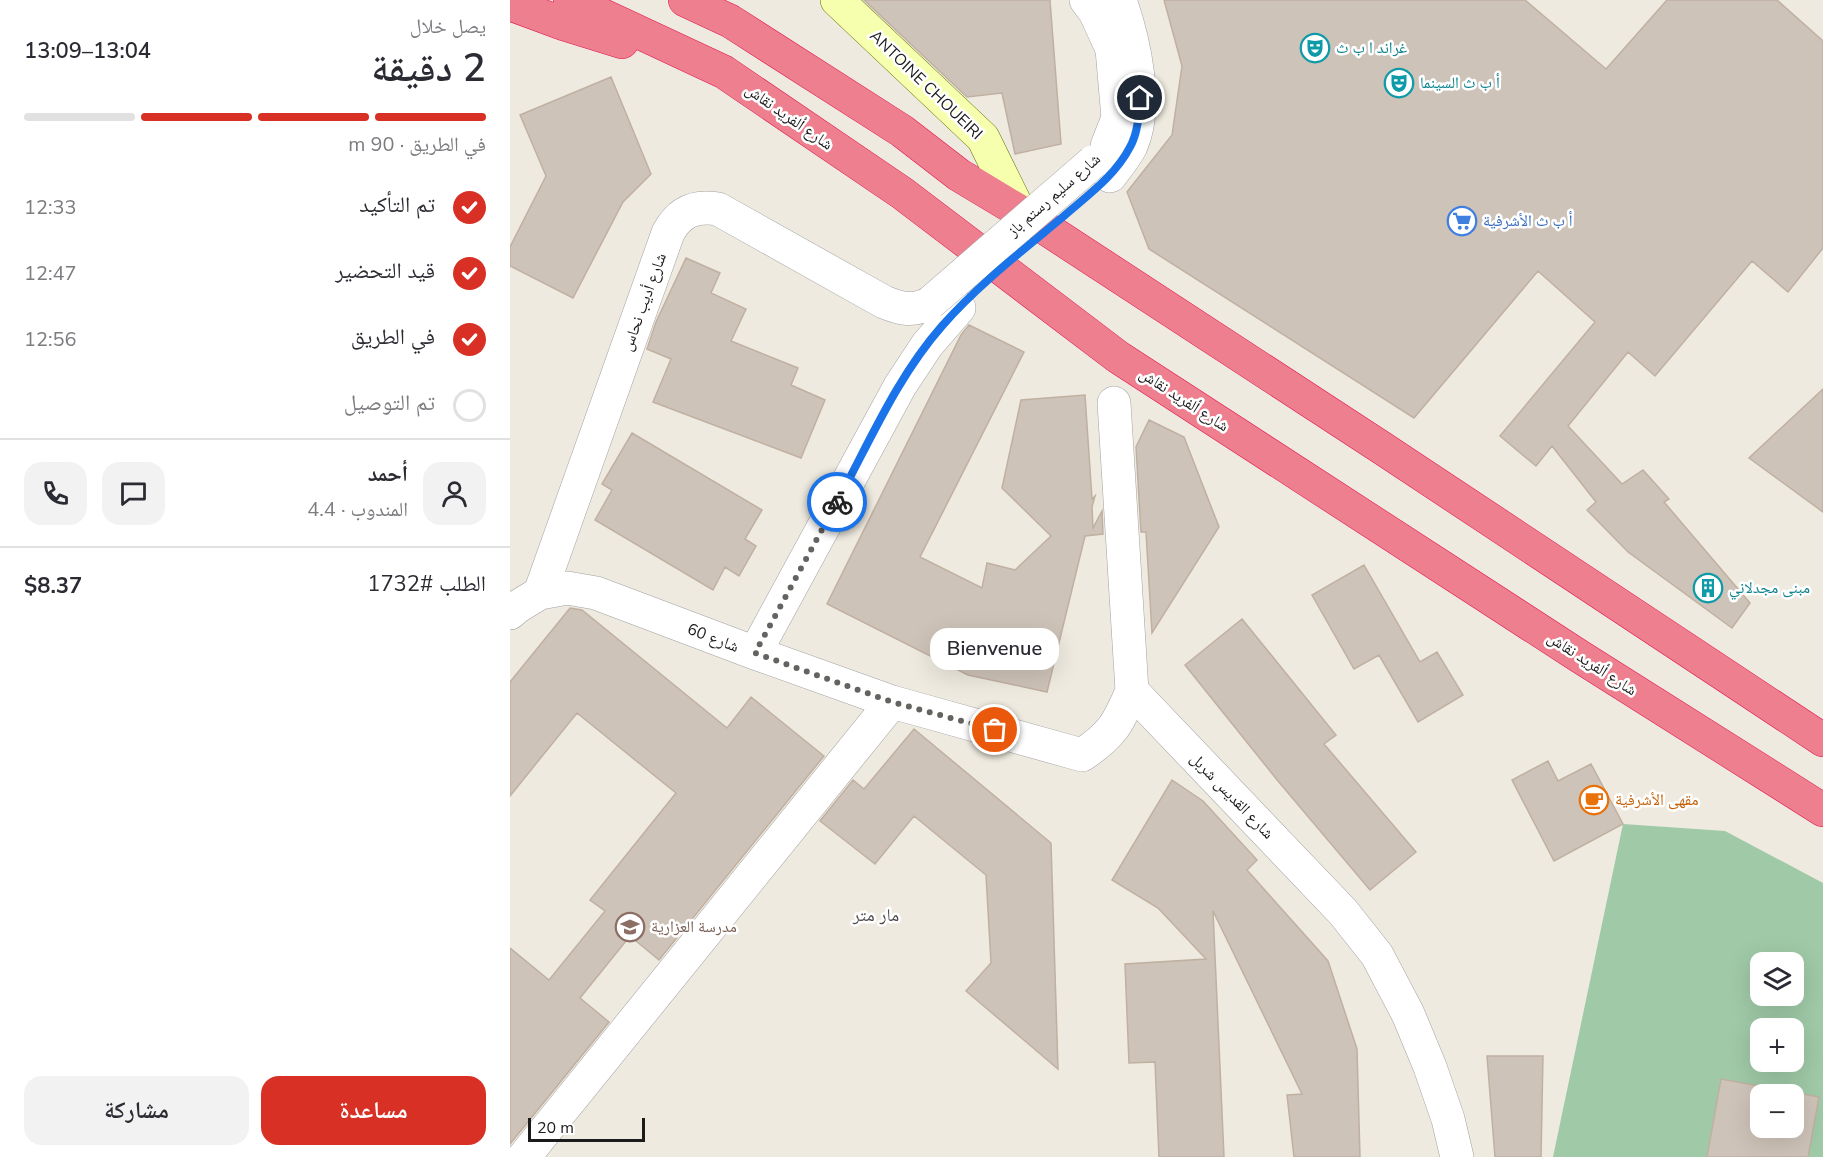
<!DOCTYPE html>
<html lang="ar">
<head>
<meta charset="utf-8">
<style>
  body { margin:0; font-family:"Nunito Sans","Noto Naskh Arabic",sans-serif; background:#f2f2f3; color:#2b2b33; direction:rtl; height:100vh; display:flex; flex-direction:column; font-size:22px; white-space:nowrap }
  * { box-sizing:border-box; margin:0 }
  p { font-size:20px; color:#7c7c81 }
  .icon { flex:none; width:33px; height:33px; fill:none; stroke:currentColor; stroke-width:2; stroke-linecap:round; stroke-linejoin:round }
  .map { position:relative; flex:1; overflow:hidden; direction:ltr }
  .details { display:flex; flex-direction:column; background:#fff; width:510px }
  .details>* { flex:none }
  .tools { position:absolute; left:1240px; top:952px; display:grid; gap:12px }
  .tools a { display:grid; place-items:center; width:54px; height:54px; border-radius:12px; background:#fff; box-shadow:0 6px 24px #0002; font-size:30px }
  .scale { position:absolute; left:18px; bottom:15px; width:117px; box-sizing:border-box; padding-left:6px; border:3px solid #1b1b1b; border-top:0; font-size:16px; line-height:21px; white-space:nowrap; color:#1b1b1b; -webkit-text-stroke:4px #fff; paint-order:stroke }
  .pin { position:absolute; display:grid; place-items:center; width:51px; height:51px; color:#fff; margin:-26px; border:3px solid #fff; border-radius:50%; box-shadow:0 2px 6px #0007 }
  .courier { position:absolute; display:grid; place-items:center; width:60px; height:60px; margin:-30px; border:4px solid #1a73e8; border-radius:50%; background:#fff; color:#222; box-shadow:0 2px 8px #0007 }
  .bubble { position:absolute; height:42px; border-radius:18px; background:#fff; box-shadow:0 6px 24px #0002; font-size:20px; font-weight:600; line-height:42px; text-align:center; direction:rtl }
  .overview em { font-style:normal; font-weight:600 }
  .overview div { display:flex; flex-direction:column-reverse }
  .overview { display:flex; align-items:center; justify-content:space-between; height:102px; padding:0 24px }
  h1 { font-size:39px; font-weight:600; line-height:45px }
  .bar { display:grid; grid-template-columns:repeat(4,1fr); gap:9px 6px; align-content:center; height:72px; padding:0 24px }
  .bar i { height:8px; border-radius:4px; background:#e1e1e2 }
  .bar .on { background:#d93025 }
  .bar p { grid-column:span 4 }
  .line { display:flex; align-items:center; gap:15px; padding:0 24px; border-top:2px solid #e1e1e2 }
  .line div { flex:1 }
  .round { display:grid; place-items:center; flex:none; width:63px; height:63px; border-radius:18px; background:#f2f2f3 }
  ol { padding:0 24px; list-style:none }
  li { display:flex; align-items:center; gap:18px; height:66px }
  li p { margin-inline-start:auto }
  li .icon { padding:6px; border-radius:50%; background:#d93025; color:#fff; stroke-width:4 }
  li:last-child { color:#7c7c81 }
  li i { width:33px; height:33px; border:3px solid #e1e1e2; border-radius:50% }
  .cta { display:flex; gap:12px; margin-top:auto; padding:12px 24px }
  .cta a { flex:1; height:69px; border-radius:18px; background:#d93025; color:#fff; font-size:24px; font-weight:600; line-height:69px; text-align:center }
  .cta a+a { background:#f2f2f3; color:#2b2b33 }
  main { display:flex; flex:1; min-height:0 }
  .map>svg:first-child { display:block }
  .cemetery { fill:#9fc9a7; fill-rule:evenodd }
  .building { fill:#cec3b8; stroke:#c0b0a1; stroke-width:1.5; fill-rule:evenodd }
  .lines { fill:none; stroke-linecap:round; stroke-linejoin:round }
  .street-casing { stroke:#a2a2a2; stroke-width:34 }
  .secondary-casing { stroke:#617400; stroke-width:34 }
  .highway-casing { stroke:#e31551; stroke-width:34 }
  .street { stroke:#fff; stroke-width:33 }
  .secondary { stroke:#f6ffad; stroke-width:33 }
  .highway { stroke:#ed7f8e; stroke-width:33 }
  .street-bridge-casing { stroke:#a2a2a2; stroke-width:34; stroke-linecap:butt }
  .street-bridge { stroke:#fff; stroke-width:33 }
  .done { stroke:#656360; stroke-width:6; stroke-dasharray:0 10.8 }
  .route { stroke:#1a73e8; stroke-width:8 }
  .labels { text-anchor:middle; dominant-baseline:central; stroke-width:5; stroke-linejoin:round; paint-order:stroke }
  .culture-label { font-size:16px; fill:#0d838f; stroke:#fff; text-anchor:start }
  .street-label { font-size:16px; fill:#1b1b1b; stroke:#fff }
  .shop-label { font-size:16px; fill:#366cbe; stroke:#fff; text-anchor:start }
  .food-label { font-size:16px; fill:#c56008; stroke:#fff; text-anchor:start }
  .education-label { font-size:16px; fill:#785e54; stroke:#fff; text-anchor:start }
  .neighbourhood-label { font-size:18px; fill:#4e4e4e; stroke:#fff }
</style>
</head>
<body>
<main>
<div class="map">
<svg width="1313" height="1157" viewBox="0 0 1313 1157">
  <rect width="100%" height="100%" fill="#eeeadf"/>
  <path class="cemetery" d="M1113,824L1215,831L1313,883V1157H1043ZM1251,963H1284V996H1251ZM1251,1029H1284V1062H1251ZM1251,1095H1284V1128H1251Z"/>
  <path class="building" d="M354,0H540L551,144L505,154L492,93L457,97Z
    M654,0H1015L1096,69L1157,0H1267L1313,41V248L1278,292L1242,261L1145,376L1118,352L1058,426L1112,484L1133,470L1159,499L1154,502L1240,603L1222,628L1118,552L1077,510L1086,502L1042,446L1026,466L990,436L1085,322L1028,271L904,418L639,249L617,192L662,135L672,66Z
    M101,77L141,174L113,202L63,298L0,266V247L36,176L10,115Z
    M176,258L210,273L201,293L236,309L221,341L288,368L281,385L315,400L291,458L143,402L161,359L137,349L146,322Z
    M459,325L514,352L410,557L472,588L477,563L505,570L541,536L492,488L511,400L575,395L582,499L585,496L582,507L583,528L592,511L593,534L575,536L537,692L458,675L317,604L451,335Z
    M1313,389V512L1239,458Z
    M639,420L674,437L709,527L642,633L636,532H631L626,447Z
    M122,433L252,510L235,539L246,546L229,576L215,567L203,590L85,520L102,490L92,484Z
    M854,565L910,662L927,652L953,695L908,722L869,655L844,669L802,595Z
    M60,608L72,610L217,728L241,697L314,756L149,960L120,936L70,998L99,1022L0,1144V948L39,980L95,911L80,900L166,793L67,713L0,796V682Z
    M732,619L826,735L814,744L906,852L860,890L768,781L675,665Z
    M404,729L541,843L548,1069L456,991L481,963L476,875L404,816L365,864L310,821L343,780L354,789Z
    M1038,761L1048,781L1081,764L1113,824L1044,861L1002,780Z
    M662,780L693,801L747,860L737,870L818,961L847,1049L850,1157H784L777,1095L792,1094L703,911L714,1157H649L645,1062L619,1063L615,964L696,959L648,908L602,880Z
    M977,1056H1033L1031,1157H985Z
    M1211,1079L1309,1097L1298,1157H1197ZM1251,1095H1284V1128H1251Z"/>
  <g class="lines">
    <g class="street-casing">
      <path id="street" d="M576,0L585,12L602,49L608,118L597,146
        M600,176C607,167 616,156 621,146C639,106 624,40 610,0
        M604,403L622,691L833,912L867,955L898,1014L920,1067L938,1119L947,1157
        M30,593L158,233C169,212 185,205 208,209L374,302C391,309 403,312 420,303
        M0,613L7,607L30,593L57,588L86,593L245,653L382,702L572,755C602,735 608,724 622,691
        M245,653L390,386L417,345L449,308
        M14,1157L382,702"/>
    </g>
    <g class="secondary-casing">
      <path id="secondary" d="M327,0L473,138L509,211"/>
    </g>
    <g class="highway-casing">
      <path id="highway" d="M60,0L214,72L392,193L608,357L1069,656L1313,810
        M175,0L220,21L392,131L449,175L509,211L872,448L1313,740
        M0,4L54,24L112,42"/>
    </g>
    <use href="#street" class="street"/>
    <use href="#secondary" class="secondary"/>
    <use href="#highway" class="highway"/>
    <g class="street-bridge-casing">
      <path id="street-bridge" d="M420,303L583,162"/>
    </g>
    <use href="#street-bridge" class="street-bridge"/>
  </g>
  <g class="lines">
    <path class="done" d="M327,502L245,653L382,702L485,730"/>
    <path class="route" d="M327,502C359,443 387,377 432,326C468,285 512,251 554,216C578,195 605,176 620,147C628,133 629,114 630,98"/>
  </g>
  <defs>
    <g id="theatre-ring" transform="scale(1.5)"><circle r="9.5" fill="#fff" stroke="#0f9aa8" stroke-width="1.5"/><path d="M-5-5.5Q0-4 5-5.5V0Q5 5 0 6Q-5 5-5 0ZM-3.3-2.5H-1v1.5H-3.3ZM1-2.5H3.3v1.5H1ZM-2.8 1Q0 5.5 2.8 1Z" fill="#0f9aa8"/></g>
    <g id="supermarket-ring" transform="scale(1.5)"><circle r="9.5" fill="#fff" stroke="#3f7fe0" stroke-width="1.5"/><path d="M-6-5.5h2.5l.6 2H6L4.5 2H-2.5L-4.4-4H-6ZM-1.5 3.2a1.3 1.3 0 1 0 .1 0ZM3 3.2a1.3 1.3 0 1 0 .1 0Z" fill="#3f7fe0"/></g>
    <g id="building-ring" transform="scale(1.5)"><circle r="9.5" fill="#fff" stroke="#0f9aa8" stroke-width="1.5"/><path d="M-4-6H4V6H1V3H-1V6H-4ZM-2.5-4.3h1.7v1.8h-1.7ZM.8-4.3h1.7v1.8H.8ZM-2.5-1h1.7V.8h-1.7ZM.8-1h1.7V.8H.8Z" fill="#0f9aa8"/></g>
    <g id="cafe-ring" transform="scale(1.5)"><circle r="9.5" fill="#fff" stroke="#e8710a" stroke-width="1.5"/><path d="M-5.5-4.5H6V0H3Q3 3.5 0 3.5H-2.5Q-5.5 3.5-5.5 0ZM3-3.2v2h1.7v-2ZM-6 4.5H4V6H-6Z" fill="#e8710a"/></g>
    <g id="school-ring" transform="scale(1.5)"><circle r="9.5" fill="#fff" stroke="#8d6e63" stroke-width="1.5"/><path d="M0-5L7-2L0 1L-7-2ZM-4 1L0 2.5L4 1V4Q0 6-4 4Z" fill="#8d6e63"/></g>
  </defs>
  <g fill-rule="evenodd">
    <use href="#theatre-ring" x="805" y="48"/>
    <use href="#theatre-ring" x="889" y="83"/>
    <use href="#supermarket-ring" x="952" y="221"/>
    <use href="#building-ring" x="1198" y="588"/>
    <use href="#cafe-ring" x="1084" y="800"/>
    <use href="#school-ring" x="120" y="927"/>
  </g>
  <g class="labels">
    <g class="culture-label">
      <text x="826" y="48">غراند ا ب ث</text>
      <text x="910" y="83">أ ب ث السينما</text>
      <text x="1219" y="588">مبنى مجدلاني</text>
    </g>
    <g class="street-label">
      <text transform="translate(416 85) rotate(44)">ANTOINE CHOUEIRI</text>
      <text transform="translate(279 117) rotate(35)">شارع ألفريد نقاش</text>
      <text transform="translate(544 195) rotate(-41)">شارع سليم رستم باز</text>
      <text transform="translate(134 302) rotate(-70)">شارع أديب نحاس</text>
      <text transform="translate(674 400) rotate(33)">شارع ألفريد نقاش</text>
      <text transform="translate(203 638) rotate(21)">شارع 60</text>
      <text transform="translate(1082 664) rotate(33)">شارع ألفريد نقاش</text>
      <text transform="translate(722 796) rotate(46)">شارع القديس شربل</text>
    </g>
    <g class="shop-label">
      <text x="973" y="221">أ ب ث الأشرفية</text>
    </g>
    <g class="food-label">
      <text x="1105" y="800">مقهى الأشرفية</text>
    </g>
    <g class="education-label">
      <text x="141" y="927">مدرسة العزارية</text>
    </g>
    <g class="neighbourhood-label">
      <text x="366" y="915">مار متر</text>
    </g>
  </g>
</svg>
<div class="tools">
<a><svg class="icon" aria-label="layers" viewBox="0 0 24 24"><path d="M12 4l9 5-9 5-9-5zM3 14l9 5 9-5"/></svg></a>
<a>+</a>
<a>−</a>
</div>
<div class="scale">20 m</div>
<div class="pin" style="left:485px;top:730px;background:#ea580c"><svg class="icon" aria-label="bag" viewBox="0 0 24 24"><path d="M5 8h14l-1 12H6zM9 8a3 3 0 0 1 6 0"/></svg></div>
<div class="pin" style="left:630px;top:98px;background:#1f2937"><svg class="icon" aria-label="home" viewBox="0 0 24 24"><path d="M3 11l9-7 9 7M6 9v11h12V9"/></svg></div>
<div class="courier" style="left:327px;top:502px"><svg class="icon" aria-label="bike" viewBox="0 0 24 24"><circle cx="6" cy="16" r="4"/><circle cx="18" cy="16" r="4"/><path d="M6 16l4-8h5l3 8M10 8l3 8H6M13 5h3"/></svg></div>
<div class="bubble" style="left:420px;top:628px;width:129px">Bienvenue</div>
</div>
<section class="details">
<div class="overview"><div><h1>2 دقيقة</h1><p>يصل خلال</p></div><em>13:04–13:09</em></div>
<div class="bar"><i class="on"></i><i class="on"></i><i class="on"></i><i></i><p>في الطريق · 90 m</p></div>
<ol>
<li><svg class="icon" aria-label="check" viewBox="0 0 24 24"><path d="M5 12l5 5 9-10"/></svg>تم التأكيد<p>12:33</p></li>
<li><svg class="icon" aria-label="check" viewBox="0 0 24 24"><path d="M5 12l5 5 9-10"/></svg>قيد التحضير<p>12:47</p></li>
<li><svg class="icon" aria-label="check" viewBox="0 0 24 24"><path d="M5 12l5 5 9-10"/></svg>في الطريق<p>12:56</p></li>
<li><i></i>تم التوصيل</li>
</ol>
<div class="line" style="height:108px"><a class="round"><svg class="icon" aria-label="person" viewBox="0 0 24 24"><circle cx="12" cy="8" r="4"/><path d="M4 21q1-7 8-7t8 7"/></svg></a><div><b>أحمد</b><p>المندوب · 4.4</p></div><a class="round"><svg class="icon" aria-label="chat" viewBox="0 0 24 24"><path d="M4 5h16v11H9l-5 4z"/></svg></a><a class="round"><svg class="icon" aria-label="phone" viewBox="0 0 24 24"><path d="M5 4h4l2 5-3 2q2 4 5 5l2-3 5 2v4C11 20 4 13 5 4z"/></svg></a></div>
<div class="line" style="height:78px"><div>الطلب #1732</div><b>$8.37</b></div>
<div class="cta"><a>مساعدة</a><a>مشاركة</a></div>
</section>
</main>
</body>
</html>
